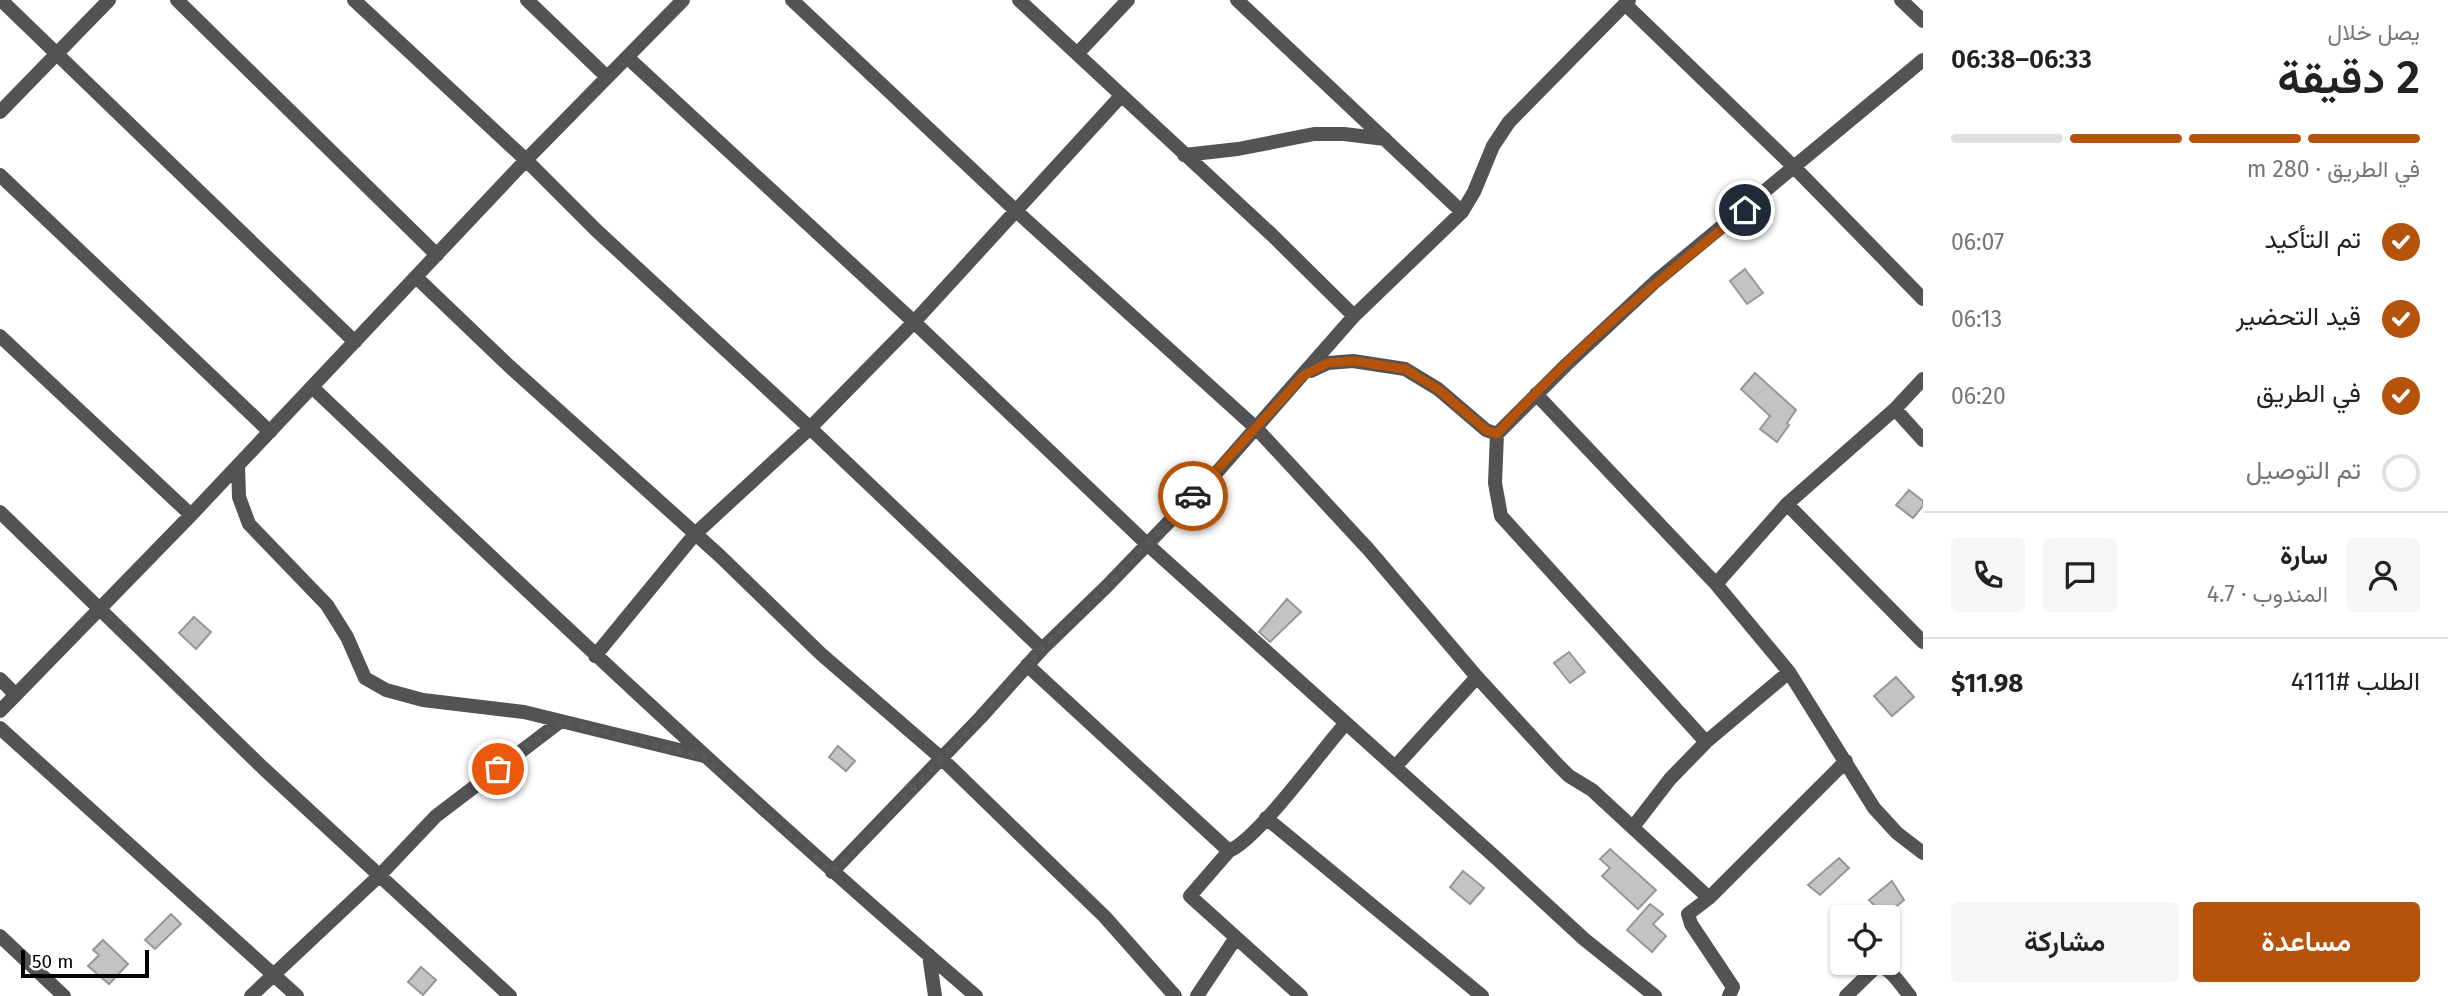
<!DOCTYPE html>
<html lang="ar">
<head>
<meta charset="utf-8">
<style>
  body { margin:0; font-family:"Fira Sans",Vazirmatn,sans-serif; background:#f6f6f6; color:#222; direction:rtl; height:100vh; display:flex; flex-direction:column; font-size:26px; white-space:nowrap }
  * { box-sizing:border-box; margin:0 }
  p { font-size:23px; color:#767676 }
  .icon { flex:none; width:38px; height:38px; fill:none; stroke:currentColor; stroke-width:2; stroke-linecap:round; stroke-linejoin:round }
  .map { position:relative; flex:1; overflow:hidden; direction:ltr }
  .details { display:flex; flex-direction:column; background:#fff; width:525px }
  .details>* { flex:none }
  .tools { position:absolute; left:1830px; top:905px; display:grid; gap:14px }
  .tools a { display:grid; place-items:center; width:70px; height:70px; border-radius:7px; background:#fff; box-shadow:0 2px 5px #0004; font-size:35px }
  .scale { position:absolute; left:21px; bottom:18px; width:128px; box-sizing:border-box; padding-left:7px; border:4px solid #000; border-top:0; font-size:19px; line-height:24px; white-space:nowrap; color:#000; -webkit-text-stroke:5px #fff; paint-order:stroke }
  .pin { position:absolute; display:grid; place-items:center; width:60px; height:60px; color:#fff; margin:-30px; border:4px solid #fff; border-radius:50%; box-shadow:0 2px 7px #0007 }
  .courier { position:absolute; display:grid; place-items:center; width:70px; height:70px; margin:-35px; border:5px solid #b45309; border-radius:50%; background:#fff; color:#222; box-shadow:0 2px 9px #0007 }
  .overview em { font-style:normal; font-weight:600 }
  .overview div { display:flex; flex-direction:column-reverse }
  .overview { display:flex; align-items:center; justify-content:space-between; height:119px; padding:0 28px }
  h1 { font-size:46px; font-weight:600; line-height:52px }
  .bar { display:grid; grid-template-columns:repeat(4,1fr); gap:10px 7px; align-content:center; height:84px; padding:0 28px }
  .bar i { height:9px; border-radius:5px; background:#e0e0e0 }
  .bar .active { background:#b45309 }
  .bar p { grid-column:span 4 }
  .line { display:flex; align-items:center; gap:18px; padding:0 28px; border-top:2px solid #e0e0e0 }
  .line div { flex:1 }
  .round { display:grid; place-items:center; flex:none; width:74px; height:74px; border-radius:7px; background:#f6f6f6 }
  ol { padding:0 28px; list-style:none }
  li { display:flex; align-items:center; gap:21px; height:77px }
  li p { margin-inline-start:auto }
  li .icon { padding:7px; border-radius:50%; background:#b45309; color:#fff; stroke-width:4 }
  li:last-child { color:#767676 }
  li i { width:38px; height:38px; border:4px solid #e0e0e0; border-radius:50% }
  .action { display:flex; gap:14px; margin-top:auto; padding:14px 28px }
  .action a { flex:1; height:80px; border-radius:7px; background:#b45309; color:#fff; font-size:28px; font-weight:600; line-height:80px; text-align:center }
  .action a+a { background:#f6f6f6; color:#222 }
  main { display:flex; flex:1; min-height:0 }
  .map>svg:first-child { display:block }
  .building { fill:#c3c3c3; stroke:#979797; stroke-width:2 }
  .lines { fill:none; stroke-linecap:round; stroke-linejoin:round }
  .minor { stroke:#535353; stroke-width:14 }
  .done { stroke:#595959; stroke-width:7; stroke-dasharray:0 12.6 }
  .route { stroke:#b45309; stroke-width:9 }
</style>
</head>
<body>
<main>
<section class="details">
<div class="overview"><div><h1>2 دقيقة</h1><p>يصل خلال</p></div><em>06:33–06:38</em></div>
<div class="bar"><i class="active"></i><i class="active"></i><i class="active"></i><i></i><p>في الطريق · 280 m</p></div>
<ol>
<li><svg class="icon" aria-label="check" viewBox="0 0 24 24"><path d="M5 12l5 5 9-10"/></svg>تم التأكيد<p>06:07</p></li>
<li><svg class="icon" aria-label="check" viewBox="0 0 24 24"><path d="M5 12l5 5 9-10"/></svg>قيد التحضير<p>06:13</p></li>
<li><svg class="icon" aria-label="check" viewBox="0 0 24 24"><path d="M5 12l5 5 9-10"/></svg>في الطريق<p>06:20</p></li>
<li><i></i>تم التوصيل</li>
</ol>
<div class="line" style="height:126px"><a class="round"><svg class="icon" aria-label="person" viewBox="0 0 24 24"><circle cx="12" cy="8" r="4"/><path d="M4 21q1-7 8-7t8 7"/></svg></a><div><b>سارة</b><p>المندوب · 4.7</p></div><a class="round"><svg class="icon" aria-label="chat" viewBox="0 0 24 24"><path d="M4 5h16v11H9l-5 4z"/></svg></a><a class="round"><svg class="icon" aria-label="phone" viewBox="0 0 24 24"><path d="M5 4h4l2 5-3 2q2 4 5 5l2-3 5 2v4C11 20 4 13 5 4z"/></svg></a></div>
<div class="line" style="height:91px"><div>الطلب #4111</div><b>$11.98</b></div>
<div class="action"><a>مساعدة</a><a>مشاركة</a></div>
</section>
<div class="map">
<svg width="1923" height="996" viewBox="0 0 1923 996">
  <rect width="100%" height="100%" fill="#fff"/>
  <path class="building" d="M1745,269L1763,293L1747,304L1730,281Z
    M1755,373L1796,410L1787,423L1789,425L1777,442L1760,429L1770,416L1741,389Z
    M1909,490L1923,501V506L1913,518L1896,505Z
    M1287,599L1301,612L1270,642L1259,632Z
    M194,617L211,632L196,649L179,633Z
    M1569,652L1585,672L1570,683L1554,663Z
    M1896,677L1914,697L1892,716L1874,696Z
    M838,746L855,761L846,771L829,757Z
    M1610,849L1656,890L1638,909L1602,876L1610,868L1600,859Z
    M1839,858L1849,868L1820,895L1808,885Z
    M1463,871L1484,888L1470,904L1450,887Z
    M1892,881L1904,900L1885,916L1869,900Z
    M1650,904L1663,914L1653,924L1666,936L1652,952L1627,930Z
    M171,914L181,924L155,949L145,940Z
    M103,940L128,964L109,984L88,966L99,955L93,950Z
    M421,967L436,980L423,995L408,982Z"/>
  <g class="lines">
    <path class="minor" d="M1,0L355,342
      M177,0L437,255
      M354,0L526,160L596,230L810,428L1042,649
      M527,0L607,77
      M792,0L1015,210L1257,429L1369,550L1477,677L1555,762L1569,776L1592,790L1709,898
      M1019,0L1271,234L1354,316
      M1237,0L1462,212
      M1901,0L1923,21
      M1625,4L1795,168L1923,299
      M1077,54L1128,0
      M627,57L914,322L1147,544L1495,857L1584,939L1655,996
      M0,112L109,0
      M1184,155L1238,149L1314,134H1344L1385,139
      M0,175L270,432
      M416,277L508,365L720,556L821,654L940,757L1105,917L1175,996
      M0,336L191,515
      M1311,371L1328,363L1353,361L1405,369L1438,389L1486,430L1497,434L1566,365L1656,281L1923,60
      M312,387C530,594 748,801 976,996
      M1536,394L1716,584L1789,672L1874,808L1897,833L1923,853
      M1895,409L1923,440
      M1497,434L1495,483L1501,516L1706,742
      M238,465L239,497L249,524L327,605L347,637L365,678L386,690L423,700L524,712L704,756
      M1787,504L1923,642
      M0,512L263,768L510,996
      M1716,584L1787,504L1895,409L1923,379
      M595,656L695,534L810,428L914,322L1121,96
      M1027,665L1229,851
      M0,679L16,695
      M0,711L191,515L526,160L683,0
      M0,728L297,996
      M1395,767L1477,677
      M1266,818L1482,996
      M1633,827L1670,779L1706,742L1789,672
      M832,872L981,717L1042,649L1106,587L1218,471L1354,316L1462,212L1474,192L1493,146L1509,122L1629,0
      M0,936L64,996
      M929,955L935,996
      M251,996L380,875L436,816L561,721
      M1197,996L1235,939
      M1301,996L1190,896L1229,851C1259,838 1320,752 1346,723
      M1729,996L1733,987L1691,924L1688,914L1709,898L1846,761
      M1846,996L1877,966C1891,967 1901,986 1910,996"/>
  </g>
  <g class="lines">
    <path class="done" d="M498,769L561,721L705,757L832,872L981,717L1042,649L1106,587L1193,496"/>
    <path class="route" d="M1193,496L1304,375L1328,363L1353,361L1405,369L1438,389L1486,430L1497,434C1571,351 1659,280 1745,210"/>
  </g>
</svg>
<div class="tools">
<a><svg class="icon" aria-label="locate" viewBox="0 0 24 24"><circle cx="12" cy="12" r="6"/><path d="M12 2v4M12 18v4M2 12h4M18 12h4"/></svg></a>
</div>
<div class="scale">50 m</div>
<div class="pin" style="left:498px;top:769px;background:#ea580c"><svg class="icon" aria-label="bag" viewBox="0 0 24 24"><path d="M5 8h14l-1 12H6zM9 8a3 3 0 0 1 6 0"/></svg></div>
<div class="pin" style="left:1745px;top:210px;background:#1f2937"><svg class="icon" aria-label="home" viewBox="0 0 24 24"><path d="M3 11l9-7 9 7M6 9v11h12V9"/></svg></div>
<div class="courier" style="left:1193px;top:496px"><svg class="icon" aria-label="car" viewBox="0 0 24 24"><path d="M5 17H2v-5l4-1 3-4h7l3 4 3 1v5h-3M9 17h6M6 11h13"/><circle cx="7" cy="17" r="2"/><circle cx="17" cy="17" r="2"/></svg></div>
</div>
</main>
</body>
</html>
